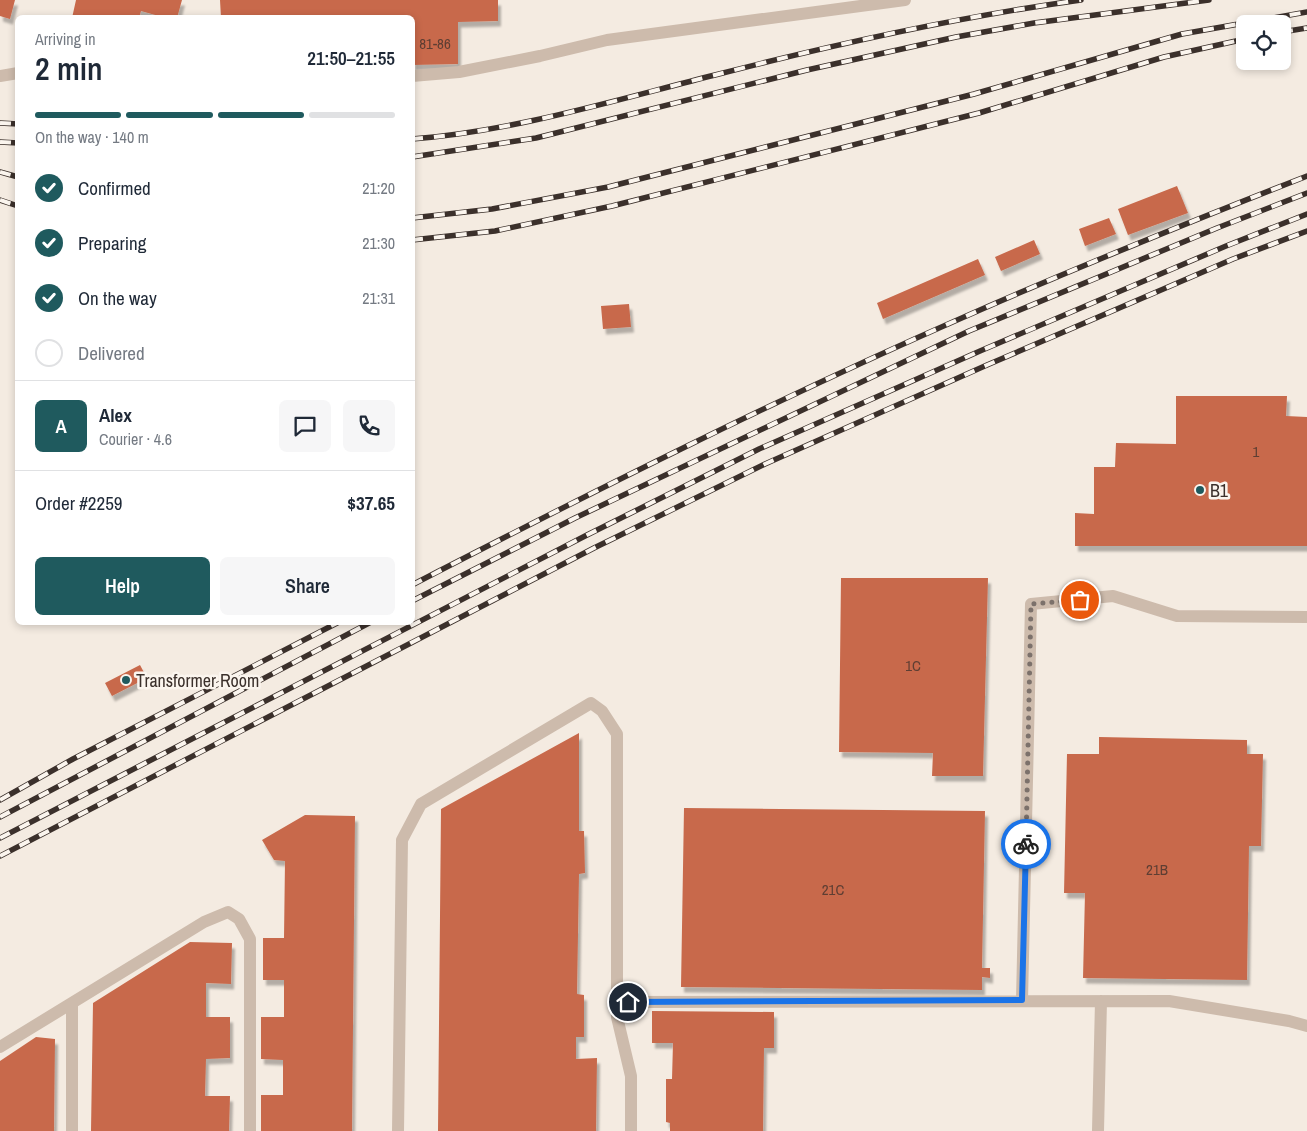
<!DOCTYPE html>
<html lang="en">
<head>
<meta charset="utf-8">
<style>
  body { margin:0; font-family:"Archivo Narrow",sans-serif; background:#f6f6f7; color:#1f2937; height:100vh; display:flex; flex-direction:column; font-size:19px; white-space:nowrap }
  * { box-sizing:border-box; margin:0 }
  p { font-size:16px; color:#747a83 }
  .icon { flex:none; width:28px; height:28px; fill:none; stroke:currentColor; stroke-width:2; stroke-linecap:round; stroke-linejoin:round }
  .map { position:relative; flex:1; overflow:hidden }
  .side { position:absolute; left:15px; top:15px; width:400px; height:610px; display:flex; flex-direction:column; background:#fff; border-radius:8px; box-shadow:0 2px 8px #0003 }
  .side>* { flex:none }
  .controls { position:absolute; left:1236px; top:15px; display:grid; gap:10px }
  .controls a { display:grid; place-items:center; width:55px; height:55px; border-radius:8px; background:#fff; box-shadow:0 2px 8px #0003; font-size:25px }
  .pin { position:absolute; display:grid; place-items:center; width:42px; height:42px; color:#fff; margin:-21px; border:2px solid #fff; border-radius:50%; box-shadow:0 1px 5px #0007 }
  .courier { position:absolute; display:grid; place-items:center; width:50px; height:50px; margin:-25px; border:4px solid #1a73e8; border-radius:50%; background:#fff; color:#222; box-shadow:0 1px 6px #0007 }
  .summary em { font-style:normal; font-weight:600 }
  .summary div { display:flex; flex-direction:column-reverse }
  .summary { display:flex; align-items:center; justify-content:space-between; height:85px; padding:0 20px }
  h1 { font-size:32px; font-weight:600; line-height:38px }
  .bar { display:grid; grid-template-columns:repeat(4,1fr); gap:8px 5px; align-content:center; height:60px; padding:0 20px }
  .bar i { height:6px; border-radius:4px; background:#e0e1e3 }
  .bar .active { background:#1f5a5e }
  .bar p { grid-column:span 4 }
  .line { display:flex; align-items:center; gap:12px; padding:0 20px; border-top:1px solid #e0e1e3 }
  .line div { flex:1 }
  .round { display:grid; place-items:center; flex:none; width:52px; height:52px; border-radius:8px; background:#f6f6f7 }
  ol { padding:0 20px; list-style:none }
  li { display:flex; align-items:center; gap:15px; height:55px }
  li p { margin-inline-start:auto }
  li .icon { padding:5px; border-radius:50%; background:#1f5a5e; color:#fff; stroke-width:4 }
  li:last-child { color:#747a83 }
  li i { width:28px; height:28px; border:2px solid #e0e1e3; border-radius:50% }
  .button { display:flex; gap:10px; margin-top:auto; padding:10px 20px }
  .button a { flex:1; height:58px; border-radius:8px; background:#1f5a5e; color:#fff; font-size:20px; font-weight:600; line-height:58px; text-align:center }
  .button a+a { background:#f6f6f7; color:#1f2937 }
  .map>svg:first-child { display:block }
  .building { fill:#c8694b; filter:url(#shadow) }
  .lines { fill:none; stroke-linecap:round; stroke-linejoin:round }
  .minor { stroke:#cdbbac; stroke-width:12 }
  .rail-casing { stroke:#3b302b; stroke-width:5.5 }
  .rail { stroke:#fbf5ee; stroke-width:4; stroke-dasharray:11; stroke-linecap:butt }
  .done { stroke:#7c716b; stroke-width:5; stroke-dasharray:0 9 }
  .route { stroke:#1a73e8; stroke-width:6 }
  .poi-dot { fill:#1f5a5e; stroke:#fbf5ee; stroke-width:2 }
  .labels { text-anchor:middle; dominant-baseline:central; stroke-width:5; stroke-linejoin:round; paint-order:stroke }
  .number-label { font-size:15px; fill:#5e3e33 }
  .poi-label { font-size:18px; fill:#3b302b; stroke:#fbf5ee; text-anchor:start }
</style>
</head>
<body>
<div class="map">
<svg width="1307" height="1131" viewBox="0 0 1307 1131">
  <defs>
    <filter id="shadow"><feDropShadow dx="3" dy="5.5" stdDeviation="1" flood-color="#0004"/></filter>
  </defs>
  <rect width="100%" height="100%" fill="#f4ebe1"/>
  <path class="building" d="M0,0H15L10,19L0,16Z
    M76,0H182L177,18H166L141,11L139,18H72Z
    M220,0H498V21L458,22V64L412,65V18H221Z
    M1177,186L1188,213L1128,235L1118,209Z
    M1109,218L1116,234L1085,246L1079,229Z
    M1034,240L1040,254L1001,271L995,257Z
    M978,259L985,275L883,319L877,303Z
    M629,304L631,327L603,329L601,306Z
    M1176,396H1287L1286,416L1307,417V546H1075V513L1094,514V467H1115L1116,443L1176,444Z
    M841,578H988L983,776H932L933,753L839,752Z
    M140,665L147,678L112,696L105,683Z
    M579,733V831H584L585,873L579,874L577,994L584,995V1037H576V1059L597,1058L596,1131H438L441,809Z
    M1099,737L1247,740V754H1263L1261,846H1249L1247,980L1083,978L1085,893H1064L1067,754H1099Z
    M684,808L985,811L982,968H990V978L982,977V990L681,987Z
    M305,815L355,816L352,1131H261V1095H283V1060L261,1059V1017H284V980H263V938H284L285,861L274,860L262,840Z
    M190,942L232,943L231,984L206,983V1017H230V1058L206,1059L205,1096H230L229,1131H91L93,1003Z
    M652,1011L774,1012V1048H764L763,1131H670V1123L666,1122V1079H672L673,1043H652Z
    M36,1037L55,1039L54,1131H0V1061Z"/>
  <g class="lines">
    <path class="minor" d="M0,76L18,73
      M412,76L459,72L540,56L607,40L905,0
      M1022,1000L1031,604L1113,596L1177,616L1307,617
      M628,1002L1169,1001L1289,1021L1307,1026
      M0,1047L204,922L228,912L239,919L250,939V1131
      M72,1131V1003
      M398,1131L402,840L421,804L591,703L602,711L617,734V1017L631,1076V1131
      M1098,1131L1101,1001"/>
    <g class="rail-casing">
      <path id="rail" d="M1282,32L1307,28
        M0,123L18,124
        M412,139C515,131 615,100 715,75C836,44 957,17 1081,0
        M0,142L18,143
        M412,157L536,138L807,70L956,37L1034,23L1209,0
        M0,172L18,177
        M0,200L18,206
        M412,218L492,209L608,187L974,94L1182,34L1307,12
        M412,240L495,231L612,206L979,113L1164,57L1245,39
        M412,585C594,491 777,399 964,317C1077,267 1192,221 1307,176
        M412,601L575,518L969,331L1217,228L1307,193
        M0,800L73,759L339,622
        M0,817L371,622
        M0,838L587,535L759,449L980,351L1226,246L1307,214
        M0,856L594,548L765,464L987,365L1233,259L1307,231"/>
    </g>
    <use href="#rail" class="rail"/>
  </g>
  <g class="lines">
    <path class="done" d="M1026,844L1031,604L1080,600"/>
    <path class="route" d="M628,1002L1022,1000L1026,844"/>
  </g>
  <g class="poi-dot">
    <circle cx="1200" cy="490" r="5"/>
    <circle cx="126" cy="680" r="5"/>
  </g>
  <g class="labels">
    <g class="number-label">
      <text x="435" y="43">81-86</text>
      <text x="1256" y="451">1</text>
      <text x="913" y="665">1C</text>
      <text x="1157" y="869">21B</text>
      <text x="833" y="889">21C</text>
    </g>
    <g class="poi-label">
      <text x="1210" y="490">B1</text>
      <text x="136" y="680">Transformer Room</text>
    </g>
  </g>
</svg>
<div class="controls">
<a><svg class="icon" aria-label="locate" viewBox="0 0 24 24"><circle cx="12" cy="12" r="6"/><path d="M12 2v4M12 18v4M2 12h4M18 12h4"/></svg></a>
</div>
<div class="pin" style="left:1080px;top:600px;background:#ea580c"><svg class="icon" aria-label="bag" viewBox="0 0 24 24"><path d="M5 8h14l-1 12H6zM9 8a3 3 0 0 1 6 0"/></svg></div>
<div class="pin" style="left:628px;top:1002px;background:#1f2937"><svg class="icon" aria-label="home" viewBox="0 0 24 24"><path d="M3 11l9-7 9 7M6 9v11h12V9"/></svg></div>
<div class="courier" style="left:1026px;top:844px"><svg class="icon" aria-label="bike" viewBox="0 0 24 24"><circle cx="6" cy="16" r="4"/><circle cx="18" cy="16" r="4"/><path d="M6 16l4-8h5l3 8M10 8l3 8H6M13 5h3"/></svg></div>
<section class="side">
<div class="summary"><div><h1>2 min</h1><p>Arriving in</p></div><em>21:50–21:55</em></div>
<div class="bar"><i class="active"></i><i class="active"></i><i class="active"></i><i></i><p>On the way · 140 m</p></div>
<ol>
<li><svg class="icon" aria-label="check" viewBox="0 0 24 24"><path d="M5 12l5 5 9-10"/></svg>Confirmed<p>21:20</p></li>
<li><svg class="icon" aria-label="check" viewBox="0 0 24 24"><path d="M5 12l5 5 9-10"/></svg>Preparing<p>21:30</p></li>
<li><svg class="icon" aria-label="check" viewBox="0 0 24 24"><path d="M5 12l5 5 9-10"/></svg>On the way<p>21:31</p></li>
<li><i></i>Delivered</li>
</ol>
<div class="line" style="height:90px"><b class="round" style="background:#1f5a5e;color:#fff">A</b><div><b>Alex</b><p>Courier · 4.6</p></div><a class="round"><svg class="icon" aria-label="chat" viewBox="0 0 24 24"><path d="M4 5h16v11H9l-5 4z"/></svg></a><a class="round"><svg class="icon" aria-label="phone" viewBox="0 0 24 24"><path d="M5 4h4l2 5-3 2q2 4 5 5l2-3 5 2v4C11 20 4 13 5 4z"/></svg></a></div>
<div class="line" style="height:65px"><div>Order #2259</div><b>$37.65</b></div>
<div class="button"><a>Help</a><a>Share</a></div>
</section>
</div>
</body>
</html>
